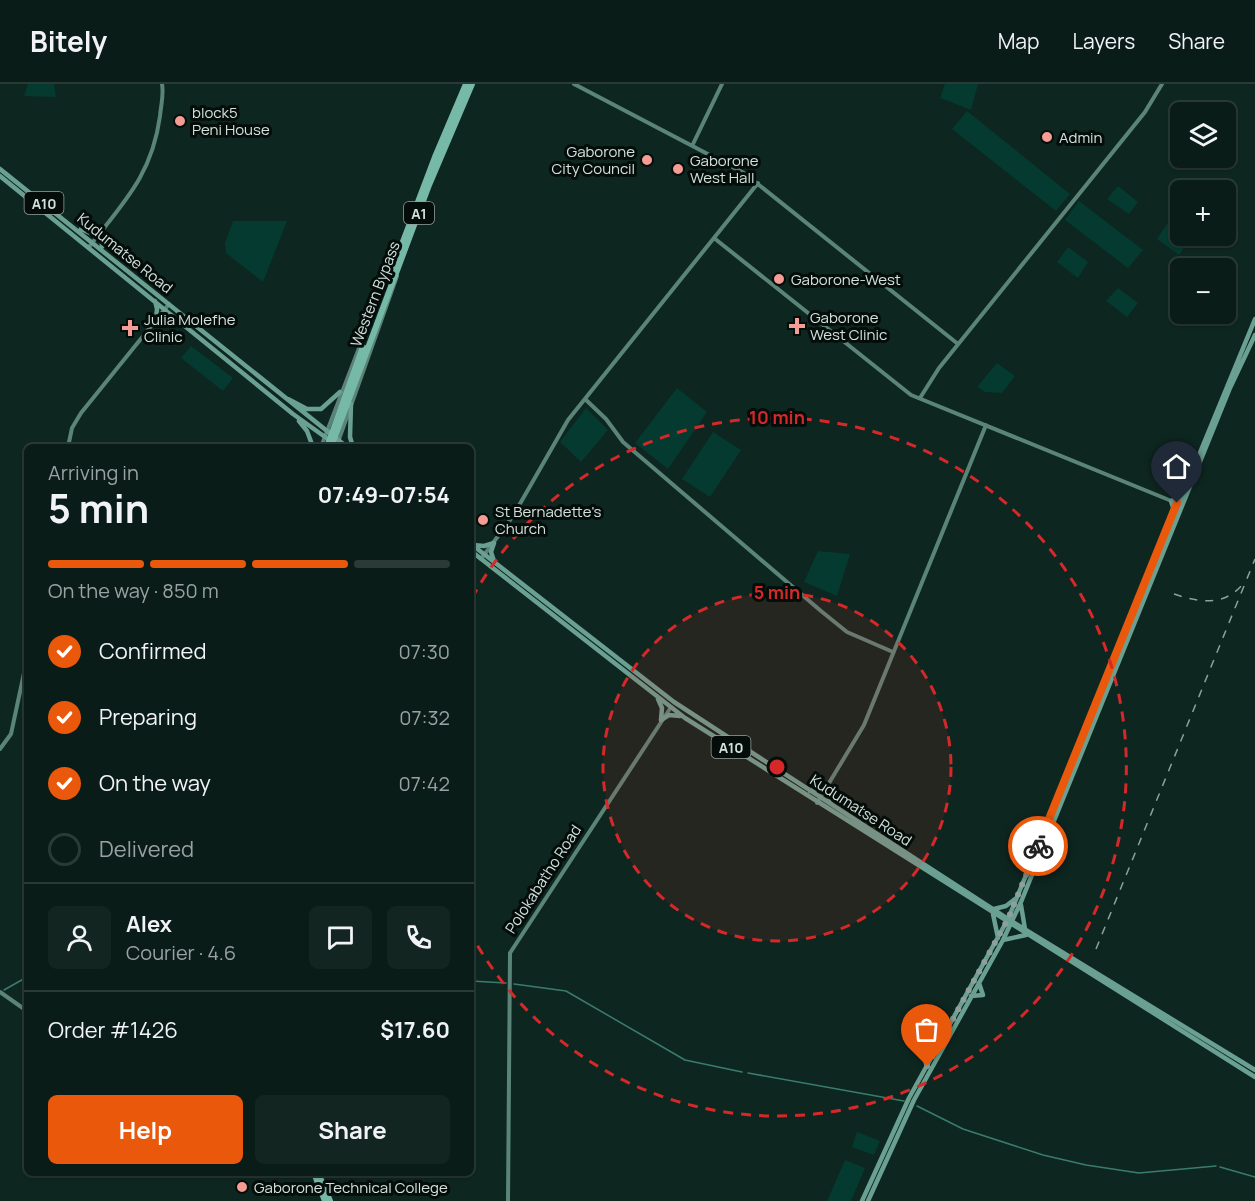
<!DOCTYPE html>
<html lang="en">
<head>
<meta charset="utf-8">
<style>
  body { margin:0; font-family:Manrope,sans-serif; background:#132521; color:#f1f3f6; height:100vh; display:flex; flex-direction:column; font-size:22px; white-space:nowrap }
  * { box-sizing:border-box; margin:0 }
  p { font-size:20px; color:#99a1a2 }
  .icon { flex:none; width:33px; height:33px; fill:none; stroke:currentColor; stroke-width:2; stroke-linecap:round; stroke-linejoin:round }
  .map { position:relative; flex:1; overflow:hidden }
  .panel { position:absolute; left:24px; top:360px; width:450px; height:732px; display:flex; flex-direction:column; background:#0a1c18; border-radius:9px; box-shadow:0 2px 4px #0004,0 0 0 2px #2a3a37 }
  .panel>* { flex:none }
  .controls { position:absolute; left:1170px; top:18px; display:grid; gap:12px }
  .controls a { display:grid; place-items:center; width:66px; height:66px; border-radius:9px; background:#0a1c18; box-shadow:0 2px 4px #0004,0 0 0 2px #2a3a37; font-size:30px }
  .pin { position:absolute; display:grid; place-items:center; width:51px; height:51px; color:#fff; margin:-62px -26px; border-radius:50% 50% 50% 0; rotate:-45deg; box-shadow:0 0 6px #0007 }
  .pin .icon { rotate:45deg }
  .courier { position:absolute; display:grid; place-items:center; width:60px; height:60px; margin:-30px; border:4px solid #ea580c; border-radius:50%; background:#fff; color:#222; box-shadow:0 2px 8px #0007 }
  .overview em { font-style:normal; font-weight:700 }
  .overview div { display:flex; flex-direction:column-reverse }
  .overview { display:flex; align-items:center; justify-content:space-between; height:102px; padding:0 24px }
  h1 { font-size:39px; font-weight:700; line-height:45px }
  .bar { display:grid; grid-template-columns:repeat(4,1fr); gap:9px 6px; align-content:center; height:72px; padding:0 24px }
  .bar i { height:8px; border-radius:4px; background:#2a3a37 }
  .bar .on { background:#ea580c }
  .bar p { grid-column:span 4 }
  .line { display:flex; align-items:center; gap:15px; padding:0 24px; border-top:2px solid #2a3a37 }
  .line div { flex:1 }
  .round { display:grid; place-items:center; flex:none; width:63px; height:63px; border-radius:9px; background:#132521 }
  ol { padding:0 24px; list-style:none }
  li { display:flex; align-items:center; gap:18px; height:66px }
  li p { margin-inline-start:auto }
  li .icon { padding:6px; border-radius:50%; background:#ea580c; color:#fff; stroke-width:4 }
  li:last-child { color:#99a1a2 }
  li i { width:33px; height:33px; border:3px solid #2a3a37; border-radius:50% }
  .cta { display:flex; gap:12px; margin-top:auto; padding:12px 24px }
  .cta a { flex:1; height:69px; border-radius:9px; background:#ea580c; color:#fff; font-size:24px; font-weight:700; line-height:69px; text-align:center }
  .cta a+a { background:#132521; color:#f1f3f6 }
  header { display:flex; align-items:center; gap:36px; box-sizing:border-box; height:84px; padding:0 30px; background:#0a1c18; border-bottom:2px solid #2a3a37 }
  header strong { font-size:28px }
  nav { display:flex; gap:33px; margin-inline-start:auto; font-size:21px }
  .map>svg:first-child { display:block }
  .green { fill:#043a2f }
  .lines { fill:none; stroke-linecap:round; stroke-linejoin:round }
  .stream { stroke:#3a7c6c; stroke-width:1.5 }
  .secondary { stroke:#5b8478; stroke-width:4 }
  .primary { stroke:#6aa091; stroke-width:4.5 }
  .highway { stroke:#77b9a7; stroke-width:6 }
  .rail { stroke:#8ea09a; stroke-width:1.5; stroke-dasharray:8 8; stroke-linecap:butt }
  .done { stroke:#8ea09a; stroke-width:6; stroke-dasharray:0 10.8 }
  .route { stroke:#ea580c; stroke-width:8 }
  .ring { fill:none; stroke:#d62828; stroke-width:3; stroke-dasharray:10 8 }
  .poi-dot { fill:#f59c95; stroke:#040d0a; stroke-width:2 }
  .labels { text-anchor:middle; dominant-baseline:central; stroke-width:6; stroke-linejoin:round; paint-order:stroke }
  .shield { fill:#040d0a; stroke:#95a19d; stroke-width:1.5 }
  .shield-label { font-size:14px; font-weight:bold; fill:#d3e1dc }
  .poi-label { font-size:15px; fill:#d3e1dc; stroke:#040d0a; text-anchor:start }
  .street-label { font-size:15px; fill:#d3e1dc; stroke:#040d0a }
  .centre { fill:#d62828; stroke:#040d0a; stroke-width:3 }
  .ring-label { font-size:18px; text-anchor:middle; font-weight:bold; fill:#d62828; stroke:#040d0a; stroke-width:6; stroke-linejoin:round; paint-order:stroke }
</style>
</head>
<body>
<header>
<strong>Bitely</strong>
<nav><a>Map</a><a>Layers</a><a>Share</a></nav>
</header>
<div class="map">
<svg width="1255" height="1117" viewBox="0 0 1255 1117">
  <rect width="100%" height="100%" fill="#0e2620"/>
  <path class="green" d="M28,0H54L56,13L24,12Z
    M945,0H978L971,26L940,14Z
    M967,27L1070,110L1056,127L952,45Z
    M1118,102L1138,118L1129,130L1107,115Z
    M1079,117L1143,166L1128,184L1065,136Z
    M233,137H287L263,198L226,169L225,159Z
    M1167,140L1189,156L1179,171L1157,155Z
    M1068,163L1088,178L1078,194L1057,178Z
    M1118,204L1138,219L1127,233L1106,217Z
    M191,262L233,294L223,307L181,274Z
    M997,279L1015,292L1002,309L985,308L977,303Z
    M677,304L707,328L668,385L635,359Z
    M586,324L608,346L581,378L560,358Z
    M713,348L741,366L710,413L682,395Z
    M818,467L850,470L837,512L804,498Z
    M857,1048L880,1057L874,1071L852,1063Z
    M845,1076L865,1084L851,1117H827Z"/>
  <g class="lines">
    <path class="stream" d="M471,897L506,899
      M514,900L566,907L685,976L742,988
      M4,906L27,893
      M748,989L904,1017
      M917,1022L963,1045L1043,1071L1086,1081L1139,1089L1216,1082
      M1220,1083L1255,1093"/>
    <path class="secondary" d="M574,0L744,89L958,260
      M693,60L722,0
      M714,154L911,311L1179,420
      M89,163C124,118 152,91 160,32C161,21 164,10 162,0
      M920,314L939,284L1145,28L1162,0
      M585,315L606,335L623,358L821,527L847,548L893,568
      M338,358L397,192
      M68,363L72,344L81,329L169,220
      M321,363L396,168
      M481,475L513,432L568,336L758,99
      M0,665L11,650L27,575
      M817,719L864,641L986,341
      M0,908L27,927
      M508,1117L510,869L671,623"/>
    <path class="primary" d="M0,85L347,363
      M0,92L293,330L339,363
      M81,145L90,149L101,146L102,163
      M155,217L157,225L156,235L167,233L176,235
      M288,315L307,325H321L340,308
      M351,320L350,353L353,363
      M299,337L307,347L313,363
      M1174,426L1171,417L1178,414
      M494,459L491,468L494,477
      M471,460L674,618L1008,835L1255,986
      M473,461L484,462L494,459
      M471,467L685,634L1255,993
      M658,615L662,624L661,636
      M661,636L669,631L680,632
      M810,707L827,704L831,719
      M1021,821L1025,845
      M994,825L1006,822L1015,815
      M993,830L998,854
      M1003,856L1026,851
      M971,912L983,911L979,899
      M927,982L922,969L935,967
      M862,1117L909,1014L1008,835L1255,235
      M868,1117L914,1016L1003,856L1021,818L1230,304L1255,251"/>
    <path class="highway" d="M390,192L435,73L466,0
      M327,363L363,263
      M331,363L429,101L472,0
      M314,1089L325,1117
      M318,1089L330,1117"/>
    <path class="rail" d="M1174,510C1198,518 1223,523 1242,501
      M1096,865L1255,475"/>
  </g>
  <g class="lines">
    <path class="done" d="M927,982L1008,835L1038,762"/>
    <path class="route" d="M1038,762L1177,419"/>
  </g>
  <circle cx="777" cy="683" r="174" fill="#d62828" fill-opacity=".12"/>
  <g class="ring">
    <circle cx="777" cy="683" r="174"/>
    <path d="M472 514A349 349 0 1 1 472 852"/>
  </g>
  <g class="poi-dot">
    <circle cx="180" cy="37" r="6"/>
    <circle cx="1047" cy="53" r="6"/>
    <circle cx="647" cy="76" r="6"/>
    <circle cx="678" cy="85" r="6"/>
    <circle cx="779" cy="195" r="6"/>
    <path d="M794 233h6v6h6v6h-6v6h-6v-6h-6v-6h6z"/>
    <path d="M127 235h6v6h6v6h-6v6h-6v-6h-6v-6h6z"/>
    <circle cx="483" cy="436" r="6"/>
    <circle cx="242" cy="1103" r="6"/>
  </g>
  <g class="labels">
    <g class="shield">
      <rect x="24.5" y="108" width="39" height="22" rx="4.5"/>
      <rect x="404" y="118" width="30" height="22" rx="4.5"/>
      <rect x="711.5" y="652" width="39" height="22" rx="4.5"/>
    </g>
    <g class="shield-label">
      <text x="44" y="119">A10</text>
      <text x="419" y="129">A1</text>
      <text x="731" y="663">A10</text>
    </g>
    <g class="poi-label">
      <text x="192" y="28">block5<tspan x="192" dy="17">Peni House</tspan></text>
      <text x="1059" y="53">Admin</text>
      <text x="635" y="67" text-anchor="end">Gaborone<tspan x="635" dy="17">City Council</tspan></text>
      <text x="690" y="76">Gaborone<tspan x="690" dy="17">West Hall</tspan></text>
      <text x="791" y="195">Gaborone-West</text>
      <text x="810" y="233">Gaborone<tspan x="810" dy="17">West Clinic</tspan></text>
      <text x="144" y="235">Julia Molefhe<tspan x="144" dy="17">Clinic</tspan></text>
      <text x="495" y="427">St Bernadette's<tspan x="495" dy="17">Church</tspan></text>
      <text x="254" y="1103">Gaborone Technical College</text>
    </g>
    <g class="street-label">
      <text transform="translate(125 169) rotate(39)">Kudumatse Road</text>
      <text transform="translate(375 210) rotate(-69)">Western Bypass</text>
      <text transform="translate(861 726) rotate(33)">Kudumatse Road</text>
      <text transform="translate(543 795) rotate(-57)">Polokabatho Road</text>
    </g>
  </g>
  <circle cx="777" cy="683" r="9" class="centre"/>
  <g class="ring-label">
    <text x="777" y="340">10 min</text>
    <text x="777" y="515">5 min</text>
  </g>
</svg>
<div class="controls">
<a><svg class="icon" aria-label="layers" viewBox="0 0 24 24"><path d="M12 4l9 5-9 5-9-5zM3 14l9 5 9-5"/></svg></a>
<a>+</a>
<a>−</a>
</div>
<div class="pin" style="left:927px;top:982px;background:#ea580c"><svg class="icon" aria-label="bag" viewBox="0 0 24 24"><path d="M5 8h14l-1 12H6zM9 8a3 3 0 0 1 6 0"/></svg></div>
<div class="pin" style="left:1177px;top:419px;background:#1f2937"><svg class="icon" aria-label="home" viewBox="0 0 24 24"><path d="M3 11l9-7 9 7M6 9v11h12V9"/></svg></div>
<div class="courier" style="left:1038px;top:762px"><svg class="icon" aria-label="bike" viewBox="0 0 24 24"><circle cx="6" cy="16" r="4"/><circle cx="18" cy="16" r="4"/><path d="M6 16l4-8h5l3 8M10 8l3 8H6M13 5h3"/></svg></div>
<section class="panel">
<div class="overview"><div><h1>5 min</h1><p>Arriving in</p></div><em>07:49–07:54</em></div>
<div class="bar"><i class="on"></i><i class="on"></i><i class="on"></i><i></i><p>On the way · 850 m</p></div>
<ol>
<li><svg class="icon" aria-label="check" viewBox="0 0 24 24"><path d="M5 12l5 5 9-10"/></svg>Confirmed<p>07:30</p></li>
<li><svg class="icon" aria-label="check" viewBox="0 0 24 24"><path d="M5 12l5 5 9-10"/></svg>Preparing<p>07:32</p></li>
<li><svg class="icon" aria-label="check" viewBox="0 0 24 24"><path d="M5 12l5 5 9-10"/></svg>On the way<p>07:42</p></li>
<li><i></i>Delivered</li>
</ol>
<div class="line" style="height:108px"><a class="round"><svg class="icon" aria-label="person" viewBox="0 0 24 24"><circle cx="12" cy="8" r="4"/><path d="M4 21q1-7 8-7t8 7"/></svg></a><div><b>Alex</b><p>Courier · 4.6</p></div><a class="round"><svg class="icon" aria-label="chat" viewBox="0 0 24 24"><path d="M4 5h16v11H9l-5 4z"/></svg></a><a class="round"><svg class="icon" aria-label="phone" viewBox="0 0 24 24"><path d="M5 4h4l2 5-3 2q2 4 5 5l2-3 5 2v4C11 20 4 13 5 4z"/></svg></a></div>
<div class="line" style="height:78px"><div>Order #1426</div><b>$17.60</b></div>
<div class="cta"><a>Help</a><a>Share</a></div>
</section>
</div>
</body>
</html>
